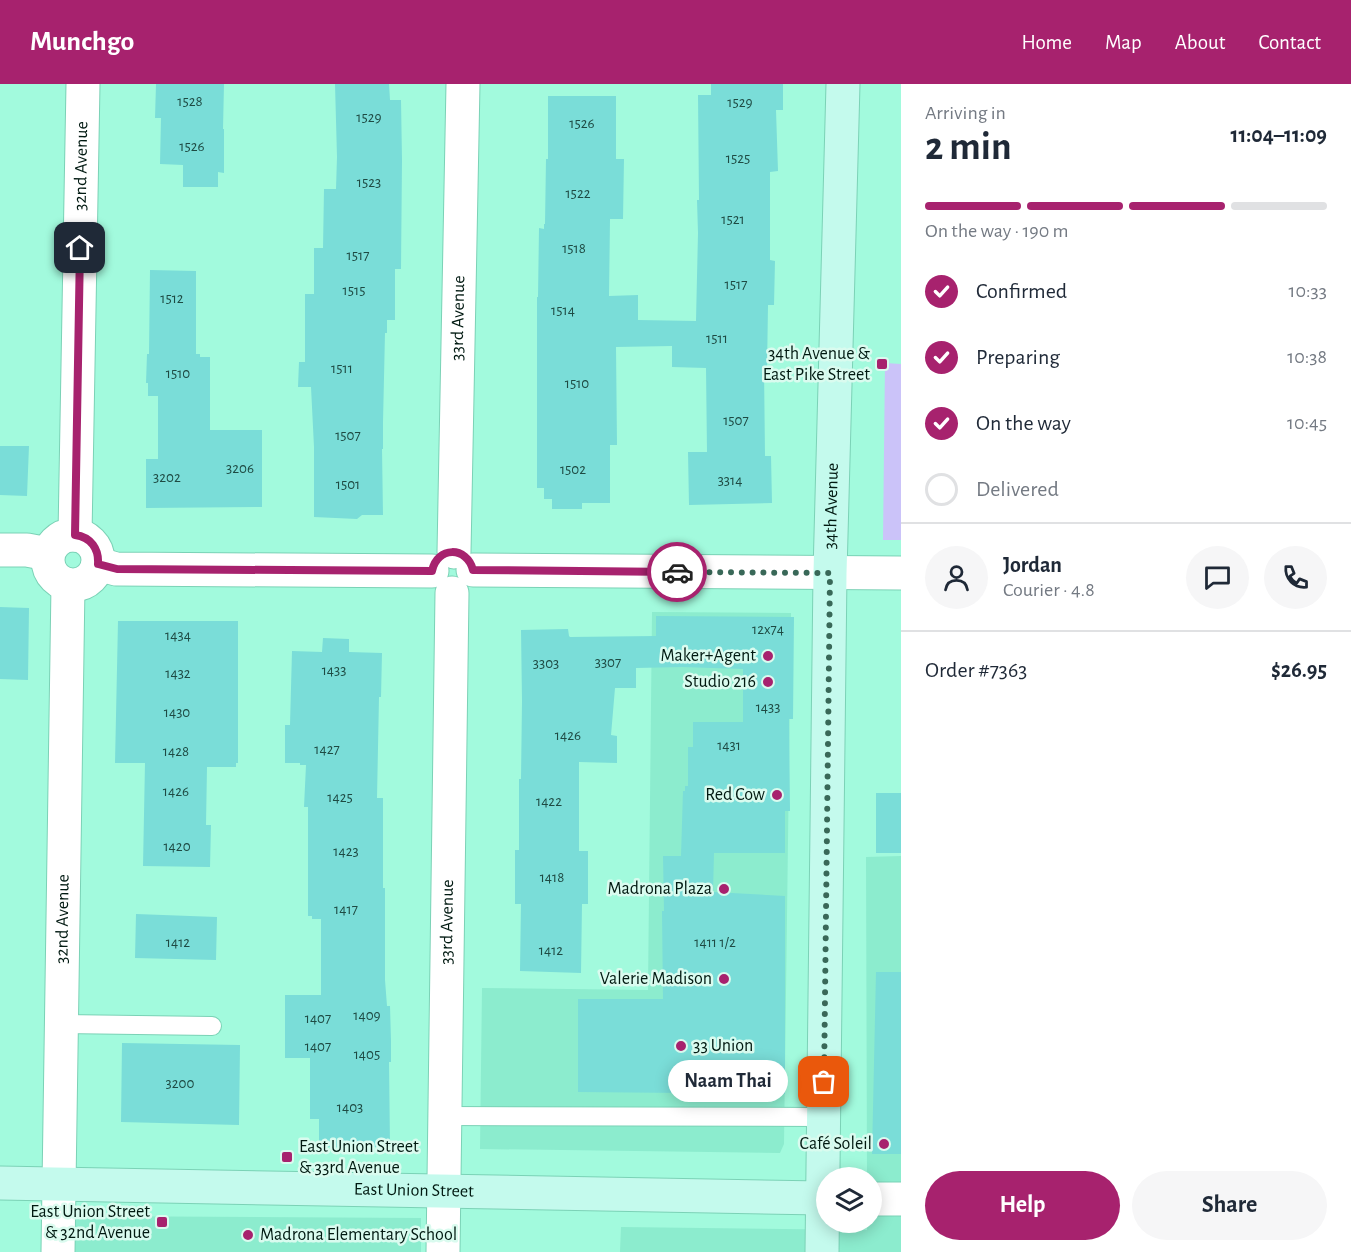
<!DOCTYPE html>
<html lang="en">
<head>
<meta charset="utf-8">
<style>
  body { margin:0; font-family:"Alegreya Sans",sans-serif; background:#f6f6f7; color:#1f2937; height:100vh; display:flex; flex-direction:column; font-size:22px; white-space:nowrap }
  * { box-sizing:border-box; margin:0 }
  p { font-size:20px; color:#747a83 }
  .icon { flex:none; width:33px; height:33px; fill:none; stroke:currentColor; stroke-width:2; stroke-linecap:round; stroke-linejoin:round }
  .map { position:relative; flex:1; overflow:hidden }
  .sheet { display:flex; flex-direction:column; background:#fff; width:450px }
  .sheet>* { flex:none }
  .fabs { position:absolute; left:816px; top:1083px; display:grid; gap:12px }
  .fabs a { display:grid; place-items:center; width:66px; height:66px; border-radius:50%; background:#fff; box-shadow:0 3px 15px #0003; font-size:30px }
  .pin { position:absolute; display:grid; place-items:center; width:51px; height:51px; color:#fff; margin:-26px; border-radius:12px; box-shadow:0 3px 9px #0006 }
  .courier { position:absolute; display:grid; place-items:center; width:60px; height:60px; margin:-30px; border:4px solid #a7226e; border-radius:50%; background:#fff; color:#222; box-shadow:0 2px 8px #0007 }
  .bubble { position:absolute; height:42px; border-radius:21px; background:#fff; box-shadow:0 3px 15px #0003; font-size:20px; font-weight:700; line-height:42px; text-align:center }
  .summary em { font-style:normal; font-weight:700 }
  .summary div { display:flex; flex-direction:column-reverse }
  .summary { display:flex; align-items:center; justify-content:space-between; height:102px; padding:0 24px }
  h1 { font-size:39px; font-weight:700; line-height:45px }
  .bar { display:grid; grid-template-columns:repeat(4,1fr); gap:9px 6px; align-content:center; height:72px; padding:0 24px }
  .bar i { height:8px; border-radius:4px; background:#e0e1e3 }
  .bar .on { background:#a7226e }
  .bar p { grid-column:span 4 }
  .line { display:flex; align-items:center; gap:15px; padding:0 24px; border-top:2px solid #e0e1e3 }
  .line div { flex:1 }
  .round { display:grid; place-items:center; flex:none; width:63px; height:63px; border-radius:32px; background:#f6f6f7 }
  ol { padding:0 24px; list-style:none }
  li { display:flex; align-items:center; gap:18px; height:66px }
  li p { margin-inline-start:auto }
  li .icon { padding:6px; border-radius:50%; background:#a7226e; color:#fff; stroke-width:4 }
  li:last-child { color:#747a83 }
  li i { width:33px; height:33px; border:3px solid #e0e1e3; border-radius:50% }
  .action { display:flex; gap:12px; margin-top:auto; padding:12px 24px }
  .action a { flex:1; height:69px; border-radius:36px; background:#a7226e; color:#fff; font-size:24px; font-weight:700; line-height:69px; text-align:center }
  .action a+a { background:#f6f6f7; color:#1f2937 }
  header { display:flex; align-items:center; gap:36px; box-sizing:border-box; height:84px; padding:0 30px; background:#a7226e; color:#fff }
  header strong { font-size:28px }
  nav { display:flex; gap:33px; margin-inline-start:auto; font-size:21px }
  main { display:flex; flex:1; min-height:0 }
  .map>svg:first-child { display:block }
  .built { fill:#8cecce }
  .green { fill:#cbc3f9 }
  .building { fill:#7addd8 }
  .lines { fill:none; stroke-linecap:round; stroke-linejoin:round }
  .lane-casing { stroke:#7bd2b6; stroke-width:20 }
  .street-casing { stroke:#7bd2b6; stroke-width:35 }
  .secondary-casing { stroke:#7bd2b6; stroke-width:35 }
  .lane { stroke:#fff; stroke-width:18 }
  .street { stroke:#fff; stroke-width:33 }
  .secondary { stroke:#c4faed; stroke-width:33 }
  .done { stroke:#396858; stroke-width:6; stroke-dasharray:0 10.8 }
  .route { stroke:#a7226e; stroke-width:8 }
  .poi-dot { fill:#a7226e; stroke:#dafbef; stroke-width:2 }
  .labels { text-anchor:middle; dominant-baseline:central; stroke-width:5; stroke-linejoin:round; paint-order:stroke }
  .number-label { font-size:15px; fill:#1e4a43 }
  .street-label { font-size:18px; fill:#001911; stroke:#dafbef }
  .poi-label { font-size:18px; fill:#001911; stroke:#dafbef; text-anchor:end }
</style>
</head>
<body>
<header>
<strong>Munchgo</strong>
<nav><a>Home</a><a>Map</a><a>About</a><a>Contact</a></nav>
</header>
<main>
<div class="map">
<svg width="901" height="1168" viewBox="0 0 901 1168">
  <rect width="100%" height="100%" fill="#a2fadd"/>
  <path class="built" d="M652,528L791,529L784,1060L780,1069L480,1065L482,904L648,906Z
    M901,772V1168H620L621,1143L867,1146V1139L872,1138V1094L867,1093L866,773Z
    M75,1132L421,1134V1168H75Z"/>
  <path class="green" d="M885,279L901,280V456H883Z"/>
  <path class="building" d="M156,0H224L223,45H224V89L218,88V103H183V81L160,80L161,34H155Z
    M335,0H389L390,16H401L402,76L401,185H395V236H387V249H385L383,338V365H382L383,431H362L357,435L314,433V363L311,303H298L299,278H305V210H314V164H323L324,105H336L337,73Z
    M711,0H783V26H776L778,87L770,88V176L775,177L774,221H768L767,285H764L765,372H771L772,419L689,421L688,368H707L706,284L672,283V262L616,263L617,361H610V419H582V425H552V415H544V404H537V213H538L539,144L544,145V140H545L546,75H548V12H616V75H624L623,135H610L609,212L638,211V236L696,237L698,149L697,116H699L698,11H711Z
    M150,186L196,187V270H200V273H210V346H262V423L146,424V375H158V312H148V299H146L147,270H149Z
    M0,362H29L27,412L0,411Z
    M0,523L29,524L28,596L0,595Z
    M656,532L794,533L793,635H789L790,727H785V769H714L713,808L785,812V1010L578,1008V915H663L662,827H664L663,772H681L683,707H685V702H688V663H693V638H743V585L682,583L636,584V604H615L611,651L617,652V679L579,678V767H588V820H582L581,889L520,887L521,820H515V766H519V695H521L522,617L521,546L568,545L569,552L570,553L656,552Z
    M118,537H238V679H236V683H207L206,741H211L210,783L143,782L145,679H115Z
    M323,554L349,555V568L382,569L381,613H379L377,714H383V804H385V896L387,922H390L391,957V978H389L390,1063H319V1035H310V974H285V911H321V835H312V832H308V723H304L306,681H300V679H285V641H290L292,567L322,568Z
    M876,709H901V769H876Z
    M136,830L217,833L216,876L135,874Z
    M876,888H901V1070H872Z
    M122,959L240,961L239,1041L121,1038Z"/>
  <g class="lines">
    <g class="lane-casing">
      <path id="lane" d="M62,940L212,942
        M445,1032L823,1033"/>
    </g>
    <g class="street-casing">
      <g id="street">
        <circle cx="73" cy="476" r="25"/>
        <path id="s1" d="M75,451L83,0"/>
        <path d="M0,466H27L48,470"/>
        <path id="s2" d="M454,468L463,0"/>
        <path d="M98,480L116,485L432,487"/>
        <path d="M473,486L901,489"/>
        <path d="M872,1115H901"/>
        <path id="s3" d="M58,1168L68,501"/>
        <path id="s4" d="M443,1168L452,509"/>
      </g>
    </g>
    <g class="secondary-casing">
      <g id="secondary">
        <path id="s5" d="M0,1099L822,1114"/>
        <path id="s6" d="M822,1168L830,489L843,0"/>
      </g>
    </g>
    <use href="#lane" class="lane"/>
    <use href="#street" class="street"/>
    <use href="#secondary" class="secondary"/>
  </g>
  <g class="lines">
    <path class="done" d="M677,488L830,489L824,998"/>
    <path class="route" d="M80,164L75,451C91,453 99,465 98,480L117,485L432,487C437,462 467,462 473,486L677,488"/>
  </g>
  <g class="poi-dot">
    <rect x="876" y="274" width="12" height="12" rx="3"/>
    <circle cx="768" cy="572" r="6"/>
    <circle cx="768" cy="598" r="6"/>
    <circle cx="777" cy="711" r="6"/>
    <circle cx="724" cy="805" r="6"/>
    <circle cx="724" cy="895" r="6"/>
    <circle cx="681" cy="962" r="6"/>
    <circle cx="884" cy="1060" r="6"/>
    <rect x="281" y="1067" width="12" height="12" rx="3"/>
    <rect x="156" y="1132" width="12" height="12" rx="3"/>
    <circle cx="248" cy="1151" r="6"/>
  </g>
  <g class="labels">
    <g class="number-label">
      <text x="190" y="17">1528</text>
      <text x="740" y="18">1529</text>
      <text x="369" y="33">1529</text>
      <text x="582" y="39">1526</text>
      <text x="192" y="62">1526</text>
      <text x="738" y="74">1525</text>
      <text x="369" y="98">1523</text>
      <text x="578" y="109">1522</text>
      <text x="733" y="135">1521</text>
      <text x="574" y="164">1518</text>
      <text x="358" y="171">1517</text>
      <text x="736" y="200">1517</text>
      <text x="354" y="206">1515</text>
      <text x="172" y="214">1512</text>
      <text x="563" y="226">1514</text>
      <text x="717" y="254">1511</text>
      <text x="342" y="284">1511</text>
      <text x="178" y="289">1510</text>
      <text x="577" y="299">1510</text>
      <text x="736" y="336">1507</text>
      <text x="348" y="351">1507</text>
      <text x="240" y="384">3206</text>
      <text x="573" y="385">1502</text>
      <text x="167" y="393">3202</text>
      <text x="730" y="396">3314</text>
      <text x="348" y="400">1501</text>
      <text x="768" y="545">12x74</text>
      <text x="178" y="551">1434</text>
      <text x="608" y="578">3307</text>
      <text x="546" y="579">3303</text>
      <text x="334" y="586">1433</text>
      <text x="178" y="589">1432</text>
      <text x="768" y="623">1433</text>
      <text x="177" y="628">1430</text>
      <text x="568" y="651">1426</text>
      <text x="729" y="661">1431</text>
      <text x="327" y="665">1427</text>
      <text x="176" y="667">1428</text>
      <text x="176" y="707">1426</text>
      <text x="340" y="713">1425</text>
      <text x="549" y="717">1422</text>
      <text x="177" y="762">1420</text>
      <text x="346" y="767">1423</text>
      <text x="552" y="793">1418</text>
      <text x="346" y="825">1417</text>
      <text x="178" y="858">1412</text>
      <text x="715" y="858">1411 1/2</text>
      <text x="551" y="866">1412</text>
      <text x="367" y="931">1409</text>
      <text x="318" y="934">1407</text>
      <text x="318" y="962">1407</text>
      <text x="367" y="970">1405</text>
      <text x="180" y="999">3200</text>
      <text x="350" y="1023">1403</text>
    </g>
    <g class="street-label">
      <text stroke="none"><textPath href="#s1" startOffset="369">32nd Avenue</textPath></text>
      <text stroke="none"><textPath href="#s2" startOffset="234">33rd Avenue</textPath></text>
      <text stroke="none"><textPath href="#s6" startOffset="746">34th Avenue</textPath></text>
      <text stroke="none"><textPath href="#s3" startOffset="333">32nd Avenue</textPath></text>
      <text stroke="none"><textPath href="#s4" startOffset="330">33rd Avenue</textPath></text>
      <text stroke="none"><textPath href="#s5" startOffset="414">East Union Street</textPath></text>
    </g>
    <g class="poi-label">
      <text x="870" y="270">34th Avenue &amp;<tspan x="870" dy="21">East Pike Street</tspan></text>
      <text x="756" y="572">Maker+Agent</text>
      <text x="756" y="598">Studio 216</text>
      <text x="765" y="711">Red Cow</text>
      <text x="712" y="805">Madrona Plaza</text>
      <text x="712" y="895">Valerie Madison</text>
      <text x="693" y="962" text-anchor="start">33 Union</text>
      <text x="872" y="1060">Café Soleil</text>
      <text x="299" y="1063" text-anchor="start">East Union Street<tspan x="299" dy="21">&amp; 33rd Avenue</tspan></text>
      <text x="150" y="1128">East Union Street<tspan x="150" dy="21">&amp; 32nd Avenue</tspan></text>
      <text x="260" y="1151" text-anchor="start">Madrona Elementary School</text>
    </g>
  </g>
</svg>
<div class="fabs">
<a><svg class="icon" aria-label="layers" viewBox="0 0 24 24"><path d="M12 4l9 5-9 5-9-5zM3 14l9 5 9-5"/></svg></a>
</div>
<div class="pin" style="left:824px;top:998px;background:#ea580c"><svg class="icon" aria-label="bag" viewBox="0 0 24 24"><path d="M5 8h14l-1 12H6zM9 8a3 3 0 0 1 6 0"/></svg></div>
<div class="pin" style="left:80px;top:164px;background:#1f2937"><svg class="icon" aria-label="home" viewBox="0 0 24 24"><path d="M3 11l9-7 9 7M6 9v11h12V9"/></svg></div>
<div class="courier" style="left:677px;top:488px"><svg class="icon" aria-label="car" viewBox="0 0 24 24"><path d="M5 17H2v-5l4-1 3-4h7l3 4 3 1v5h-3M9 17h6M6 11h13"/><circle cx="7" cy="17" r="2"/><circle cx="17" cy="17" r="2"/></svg></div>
<div class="bubble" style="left:668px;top:976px;width:120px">Naam Thai</div>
</div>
<section class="sheet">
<div class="summary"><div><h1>2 min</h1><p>Arriving in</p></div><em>11:04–11:09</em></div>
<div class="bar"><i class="on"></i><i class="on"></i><i class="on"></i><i></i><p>On the way · 190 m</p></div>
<ol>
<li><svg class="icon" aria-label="check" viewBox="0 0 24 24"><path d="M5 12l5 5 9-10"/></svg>Confirmed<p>10:33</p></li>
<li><svg class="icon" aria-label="check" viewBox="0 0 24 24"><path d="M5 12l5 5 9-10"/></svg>Preparing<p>10:38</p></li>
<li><svg class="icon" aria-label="check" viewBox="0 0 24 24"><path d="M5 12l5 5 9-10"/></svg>On the way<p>10:45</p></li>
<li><i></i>Delivered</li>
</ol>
<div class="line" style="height:108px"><a class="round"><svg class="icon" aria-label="person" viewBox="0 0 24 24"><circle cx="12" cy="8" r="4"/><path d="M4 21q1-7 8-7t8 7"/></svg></a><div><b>Jordan</b><p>Courier · 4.8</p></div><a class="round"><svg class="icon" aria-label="chat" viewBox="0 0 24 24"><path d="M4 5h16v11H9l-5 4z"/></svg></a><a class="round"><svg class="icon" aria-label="phone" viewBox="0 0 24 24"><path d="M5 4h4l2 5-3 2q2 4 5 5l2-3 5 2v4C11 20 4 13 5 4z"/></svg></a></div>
<div class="line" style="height:78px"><div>Order #7363</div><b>$26.95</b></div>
<div class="action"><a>Help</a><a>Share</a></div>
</section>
</main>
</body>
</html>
